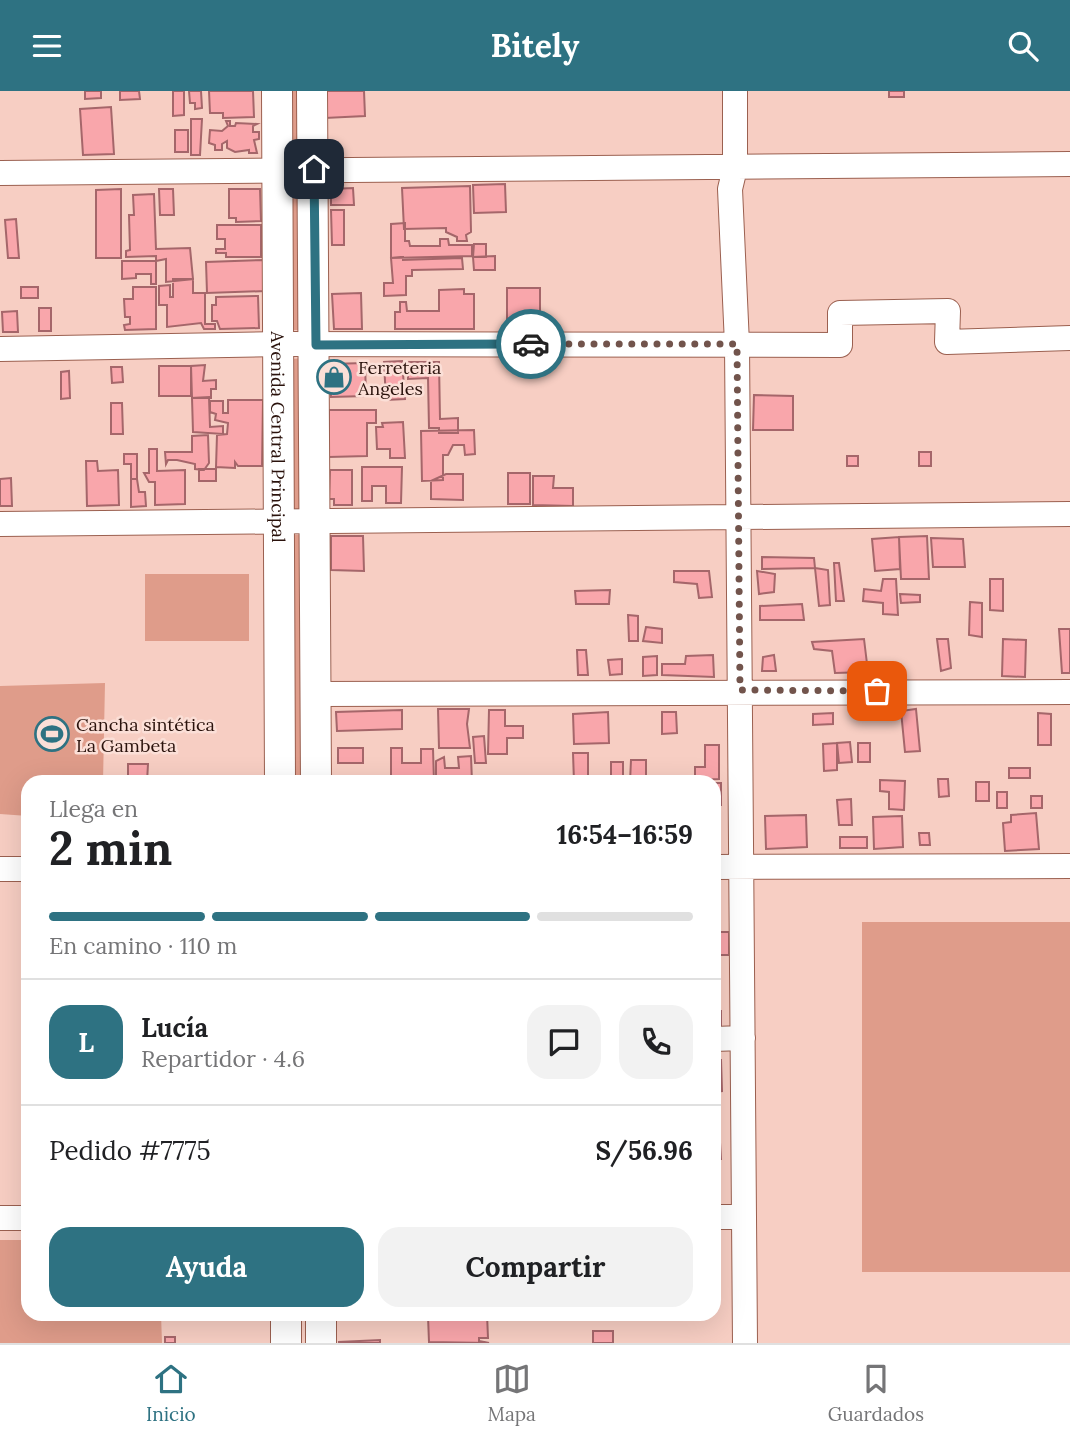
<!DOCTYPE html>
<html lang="es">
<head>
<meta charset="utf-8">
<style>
  body { margin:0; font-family:Lora,serif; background:#f2f2f2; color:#202124; height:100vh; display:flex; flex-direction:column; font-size:26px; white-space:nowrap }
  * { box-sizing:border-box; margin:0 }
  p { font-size:23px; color:#757577 }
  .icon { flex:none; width:38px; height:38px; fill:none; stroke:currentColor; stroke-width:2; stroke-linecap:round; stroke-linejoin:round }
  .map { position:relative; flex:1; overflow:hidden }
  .side { position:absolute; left:21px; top:684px; width:700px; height:546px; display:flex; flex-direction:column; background:#fff; border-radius:21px; box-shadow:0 7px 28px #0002 }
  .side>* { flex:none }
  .pin { position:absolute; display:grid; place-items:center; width:60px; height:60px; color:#fff; margin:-30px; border-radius:14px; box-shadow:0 4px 10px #0006 }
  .courier { position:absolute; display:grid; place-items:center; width:70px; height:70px; margin:-35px; border:5px solid #2e7282; border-radius:50%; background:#fff; color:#222; box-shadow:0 2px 9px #0007 }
  .summary em { font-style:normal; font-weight:700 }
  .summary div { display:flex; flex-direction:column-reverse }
  .summary { display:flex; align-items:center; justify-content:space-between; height:119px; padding:0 28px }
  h1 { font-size:46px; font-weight:700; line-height:52px }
  .bar { display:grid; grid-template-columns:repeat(4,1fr); gap:10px 7px; align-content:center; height:84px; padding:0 28px }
  .bar i { height:9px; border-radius:5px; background:#e0e0e0 }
  .bar .current { background:#2e7282 }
  .bar p { grid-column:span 4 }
  .line { display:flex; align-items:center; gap:18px; padding:0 28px; border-top:2px solid #e0e0e0 }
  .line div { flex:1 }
  .round { display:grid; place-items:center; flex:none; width:74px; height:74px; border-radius:21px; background:#f2f2f2 }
  .action { display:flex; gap:14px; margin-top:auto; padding:14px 28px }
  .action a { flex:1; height:80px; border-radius:21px; background:#2e7282; color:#fff; font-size:28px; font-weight:700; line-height:80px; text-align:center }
  .action a+a { background:#f2f2f2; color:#202124 }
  header { display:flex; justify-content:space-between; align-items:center; height:91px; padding:0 28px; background:#2e7282; color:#fff; font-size:32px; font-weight:700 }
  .tab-bar { display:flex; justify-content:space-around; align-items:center; height:98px; border-top:2px solid #e0e0e0; background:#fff; font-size:19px; color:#757577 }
  .tab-bar a { display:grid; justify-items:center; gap:4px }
  .tab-bar .current { color:#2e7282 }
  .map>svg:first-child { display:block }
  .green { fill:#df9c8a }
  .building { fill:#f9a6ab; stroke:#a5666a; stroke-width:2 }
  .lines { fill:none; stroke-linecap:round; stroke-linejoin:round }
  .minor-casing { stroke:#9b6050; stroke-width:26 }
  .tertiary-casing { stroke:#9b6050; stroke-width:32 }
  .minor { stroke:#fff; stroke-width:24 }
  .tertiary { stroke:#fff; stroke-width:30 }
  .done { stroke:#72544c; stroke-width:7; stroke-dasharray:0 12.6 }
  .route { stroke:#2e7282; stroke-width:9 }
  .labels { text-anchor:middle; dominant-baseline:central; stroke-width:5; stroke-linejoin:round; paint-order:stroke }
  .poi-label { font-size:18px; fill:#2a120c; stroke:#fbdfd7; text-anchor:start }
  .street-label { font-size:18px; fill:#2a120c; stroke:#fbdfd7 }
</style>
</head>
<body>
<header><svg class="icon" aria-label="menu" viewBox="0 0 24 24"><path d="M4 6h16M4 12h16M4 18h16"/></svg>Bitely<svg class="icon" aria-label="search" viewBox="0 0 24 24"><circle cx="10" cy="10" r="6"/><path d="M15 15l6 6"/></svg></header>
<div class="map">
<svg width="1070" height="1252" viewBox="0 0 1070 1252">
  <rect width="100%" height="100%" fill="#f7cec3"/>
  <path class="green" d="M290,0H298L299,65H291Z
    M291,97H300L301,239H292Z
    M302,267L303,419H293L292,268Z
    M294,444H303L304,691H295Z
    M145,483H249V550H145Z
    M105,592L103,691H28V725L0,723V595Z
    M862,831H1070V1181H862Z
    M0,1149H28V1223H161L162,1252H0Z"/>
  <path class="building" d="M85,0H101V7L85,8Z
    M120,0H139L140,8L120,9Z
    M173,0H184V24L173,25Z
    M189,0H201L202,17L195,18V12H190Z
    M209,0H253L254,26L223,27V22H210Z
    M325,0H364L365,25L325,27Z
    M889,0H904V6H889Z
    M111,16L114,63L83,64L80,18Z
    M191,28H202L200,64H191Z
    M226,30H230V35H235L236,32L257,33L253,35V41H259V48L254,49L257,62H249V59L235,61L227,57V50L222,53V59H215V54L209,52L210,39L222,40L228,35Z
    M175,39H188V61H175Z
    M505,93L506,121L474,122L473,94Z
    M470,95L471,141L466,144L467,150H457V146L446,141V137L404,138L402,97Z
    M353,97L354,114H331V98Z
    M121,98V167H96V99Z
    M159,98H173L174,124H160Z
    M229,98H260L261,130L236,131V127H229Z
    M154,103L156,158L190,157L193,188L166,191V168L156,170V165L126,166V160L130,159L129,124H134L133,104Z
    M331,119H344V154H332Z
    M16,128L19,167H8L5,129Z
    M405,132V150H409L410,155H440V148H448L449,154H472V165L391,167V133Z
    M217,134H261V166H226V162H216V158H225V148H217Z
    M474,153H486V166H473Z
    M495,165V179H474L473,166Z
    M403,166V169L462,167L463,178L412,179V185H406V204L384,205V192H393L391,167Z
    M264,169L265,200L207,202L206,171Z
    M122,170H156V193H151V183H136V187L122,188Z
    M173,188H193V202H205V233H215V238H204L201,232L167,236V214H159V195L170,194V206H173Z
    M21,196H38V207H21Z
    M133,196H156V238L125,239L124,234L130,233V226H125L124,208H133Z
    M507,197H540V236H507Z
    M464,198V203H474V238H395V221H400V211H406L407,220H439V199Z
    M361,202L362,238H334L332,203Z
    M258,205L259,237L220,238L217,230H212V214H216V206Z
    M39,217H51V240H39Z
    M17,220L18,241H3L2,221Z
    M402,270L405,308L386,309L384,271Z
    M408,271H439L440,328L458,327V342H439V337H429L428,287L408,288Z
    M365,272L366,305L331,306L329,273Z
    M205,274L203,290L216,289V298H211V307H192L191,275Z
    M159,275H191V305H159Z
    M111,276H122L123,291L112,292Z
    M69,280L70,307L61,308V281Z
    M754,304L793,305V339H753Z
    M209,306L210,336L223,335V343L193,341L192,307Z
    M228,309H263L262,375H238L235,371V377L216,376L217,344L227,343L228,332L215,329L216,323L210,321V310H223V322H228Z
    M111,312H122L123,343H111Z
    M329,319H376V332H367V365L329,366Z
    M403,331L405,367H390V358H377L376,336H383L382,332Z
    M474,339L475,363L465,364L464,354H453L448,364H443V389L422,390L421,340Z
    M208,344L209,372L204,379L195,378V373L177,369H168L166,373L165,361H192V345Z
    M149,358H157V380L185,379V413L155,414V391H149L144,382H149Z
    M919,361H931V375H919Z
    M124,363H137V388H131V373H124Z
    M847,365H858V375H847Z
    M86,370H97L98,380L118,379L119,414L87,415Z
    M362,376H402L401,412H386V395H372V410H362Z
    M199,378H216V390H199Z
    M330,379H352V414H334V408H329Z
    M508,382H530V413H508Z
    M446,383H463V409L431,408V390Z
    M533,385H554L553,397H573V415L533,414Z
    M11,387L12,415H0V388Z
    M131,388H137L139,401H145L146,415L131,416Z
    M331,445H363L364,480L331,479Z
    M927,445L929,488H901L899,446Z
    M899,446L900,478L875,480L872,448Z
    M931,447L963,448L965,476H933Z
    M762,466L814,467L815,477L762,478Z
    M834,472H839L844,510H836Z
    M815,477L828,479L830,514L819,515Z
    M674,480H709L712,506L699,507L697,493L674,491Z
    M757,480L775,483L774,501L759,503Z
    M883,488H896L898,524L883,523V512L863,510L864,498L881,500Z
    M990,488H1003V520L990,519Z
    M610,499L609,513H576L575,500Z
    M900,503L920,504V511L901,512Z
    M970,511L982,512V546L969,544Z
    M802,513L804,529H760V515Z
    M628,524L638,525V550H629Z
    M646,536L662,538V552L643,550Z
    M1059,538H1070V582H1062Z
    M864,548L868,581L835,582L832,560L814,558L812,551Z
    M937,548H948L951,577L941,580Z
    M1003,548L1026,549L1025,586L1002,585Z
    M577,559H586L588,584H578Z
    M713,564L714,586L662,584V573H685L686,565Z
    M774,564L776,580H762L763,566Z
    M657,565V584L643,585V566Z
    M622,568V583L610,584L608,569Z
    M438,618H469L467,633L470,657H439Z
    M916,618L920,660L905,661L901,620Z
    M402,619V638L337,640L336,621Z
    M489,619H505V635H523V647H507V663H488Z
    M608,621L609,652L574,653L573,623Z
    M662,621H676L677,642L662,643Z
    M833,622V633L813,634V623Z
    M1038,622L1051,623V654H1038Z
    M484,645L486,672H475L473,646Z
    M850,651L852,671L839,672L837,652Z
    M837,652V679L824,680L823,653Z
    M858,652H870V671H858Z
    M705,654H719V688L695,689V676H705Z
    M338,657H363V672H338Z
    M391,657H402V672H421V658H433L434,691H391Z
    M573,662H588V689H597V691H574Z
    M471,665L472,691L436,690V670L444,666L445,677H459L458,666Z
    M631,669H646V691H630Z
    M611,671H623V690H611Z
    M128,673H148L147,691H128Z
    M1009,677H1030V687H1009Z
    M938,688H948L949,705L939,706Z
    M880,689L905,690L904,719L889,718V701L880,700Z
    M976,691H989V710H976Z
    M714,692H721V714H714Z
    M997,701H1007V717H997Z
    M1031,705H1042V717H1031Z
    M851,708L852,734H839L837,709Z
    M1036,722L1039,758L1005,760L1003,732L1011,731V724Z
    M806,724L807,756L766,758L765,725Z
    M714,725H718V745H714Z
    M902,725L903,756L874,758L873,726Z
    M919,742H929L930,754H920Z
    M840,746H867V757H840Z
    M714,841H729V864H714Z
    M714,920H721V934H714Z
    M714,969H721L722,1000L714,1001Z
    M714,1035H719L721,1068H714Z
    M420,1223H487L488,1247H479V1250L489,1252L429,1251L428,1225Z
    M593,1240H613V1252H593Z
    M165,1246H175V1252H165Z
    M380,1249V1252H339V1251Z"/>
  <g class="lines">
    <g class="minor-casing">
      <path id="minor" d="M735,0V77L730,98L737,253L745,1252
        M0,82L1070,73
        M0,258L281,253L840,254V222L948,220L947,251L1070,247
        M0,433L1070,423
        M315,603L1070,601
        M714,776L1070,775
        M0,778H28
        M714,948L743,947
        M714,1126H744
        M0,1127H28"/>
    </g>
    <g class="tertiary-casing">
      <g id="tertiary">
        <path id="s1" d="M277,0L280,691"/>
        <path d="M312,0L316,691"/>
        <path d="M286,1252V1223"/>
        <path d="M321,1252V1223"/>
      </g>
    </g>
    <use href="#minor" class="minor"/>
    <use href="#tertiary" class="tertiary"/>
  </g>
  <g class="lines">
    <path class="done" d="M531,253H737L740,599L877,600"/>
    <path class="route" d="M314,78L316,254L531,253"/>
  </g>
  <defs>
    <g id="shop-ring" transform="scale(1.75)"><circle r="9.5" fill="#fbdfd7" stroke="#2e7282" stroke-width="1.5"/><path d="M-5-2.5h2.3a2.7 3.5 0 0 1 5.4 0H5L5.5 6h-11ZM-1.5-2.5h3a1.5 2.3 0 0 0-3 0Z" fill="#2e7282"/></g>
    <g id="stadium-ring" transform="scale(1.75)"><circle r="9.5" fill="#fbdfd7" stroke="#2e7282" stroke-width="1.5"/><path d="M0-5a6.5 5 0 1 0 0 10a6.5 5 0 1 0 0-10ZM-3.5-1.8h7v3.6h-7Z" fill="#2e7282"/></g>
  </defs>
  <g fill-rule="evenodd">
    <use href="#shop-ring" x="334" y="286"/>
    <use href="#stadium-ring" x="52" y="643"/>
  </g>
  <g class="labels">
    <g class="poi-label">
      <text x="358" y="276">Ferreteria<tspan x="358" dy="21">Angeles</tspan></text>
      <text x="76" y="633">Cancha sintética<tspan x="76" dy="21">La Gambeta</tspan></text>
    </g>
    <g class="street-label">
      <text stroke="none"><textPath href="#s1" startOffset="346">Avenida Central Principal</textPath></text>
    </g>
  </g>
</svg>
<div class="pin" style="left:877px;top:600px;background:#ea580c"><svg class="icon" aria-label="bag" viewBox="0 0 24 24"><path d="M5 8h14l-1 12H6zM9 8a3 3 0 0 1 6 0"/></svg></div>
<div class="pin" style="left:314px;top:78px;background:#1f2937"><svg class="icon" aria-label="home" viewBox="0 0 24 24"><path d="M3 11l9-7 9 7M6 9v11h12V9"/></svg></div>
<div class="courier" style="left:531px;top:253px"><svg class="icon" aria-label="car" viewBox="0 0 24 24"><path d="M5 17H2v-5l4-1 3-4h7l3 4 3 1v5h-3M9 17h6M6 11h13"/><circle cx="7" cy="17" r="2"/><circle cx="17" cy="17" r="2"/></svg></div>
<section class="side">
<div class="summary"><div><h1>2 min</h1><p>Llega en</p></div><em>16:54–16:59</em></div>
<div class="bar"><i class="current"></i><i class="current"></i><i class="current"></i><i></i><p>En camino · 110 m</p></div>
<div class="line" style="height:126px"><b class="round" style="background:#2e7282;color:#fff">L</b><div><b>Lucía</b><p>Repartidor · 4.6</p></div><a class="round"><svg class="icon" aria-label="chat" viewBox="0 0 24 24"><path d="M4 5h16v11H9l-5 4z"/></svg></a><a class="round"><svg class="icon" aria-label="phone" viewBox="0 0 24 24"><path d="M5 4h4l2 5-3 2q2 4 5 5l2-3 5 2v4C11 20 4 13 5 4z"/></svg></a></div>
<div class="line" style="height:91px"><div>Pedido #7775</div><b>S/56.96</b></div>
<div class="action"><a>Ayuda</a><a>Compartir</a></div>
</section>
</div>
<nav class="tab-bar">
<a class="current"><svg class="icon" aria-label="home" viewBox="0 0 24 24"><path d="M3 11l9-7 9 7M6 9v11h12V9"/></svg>Inicio</a>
<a><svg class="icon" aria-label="map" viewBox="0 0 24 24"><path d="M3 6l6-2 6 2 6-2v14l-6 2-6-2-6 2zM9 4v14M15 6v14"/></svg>Mapa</a>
<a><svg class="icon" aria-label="saved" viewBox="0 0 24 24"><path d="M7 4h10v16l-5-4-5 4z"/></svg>Guardados</a>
</nav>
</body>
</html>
